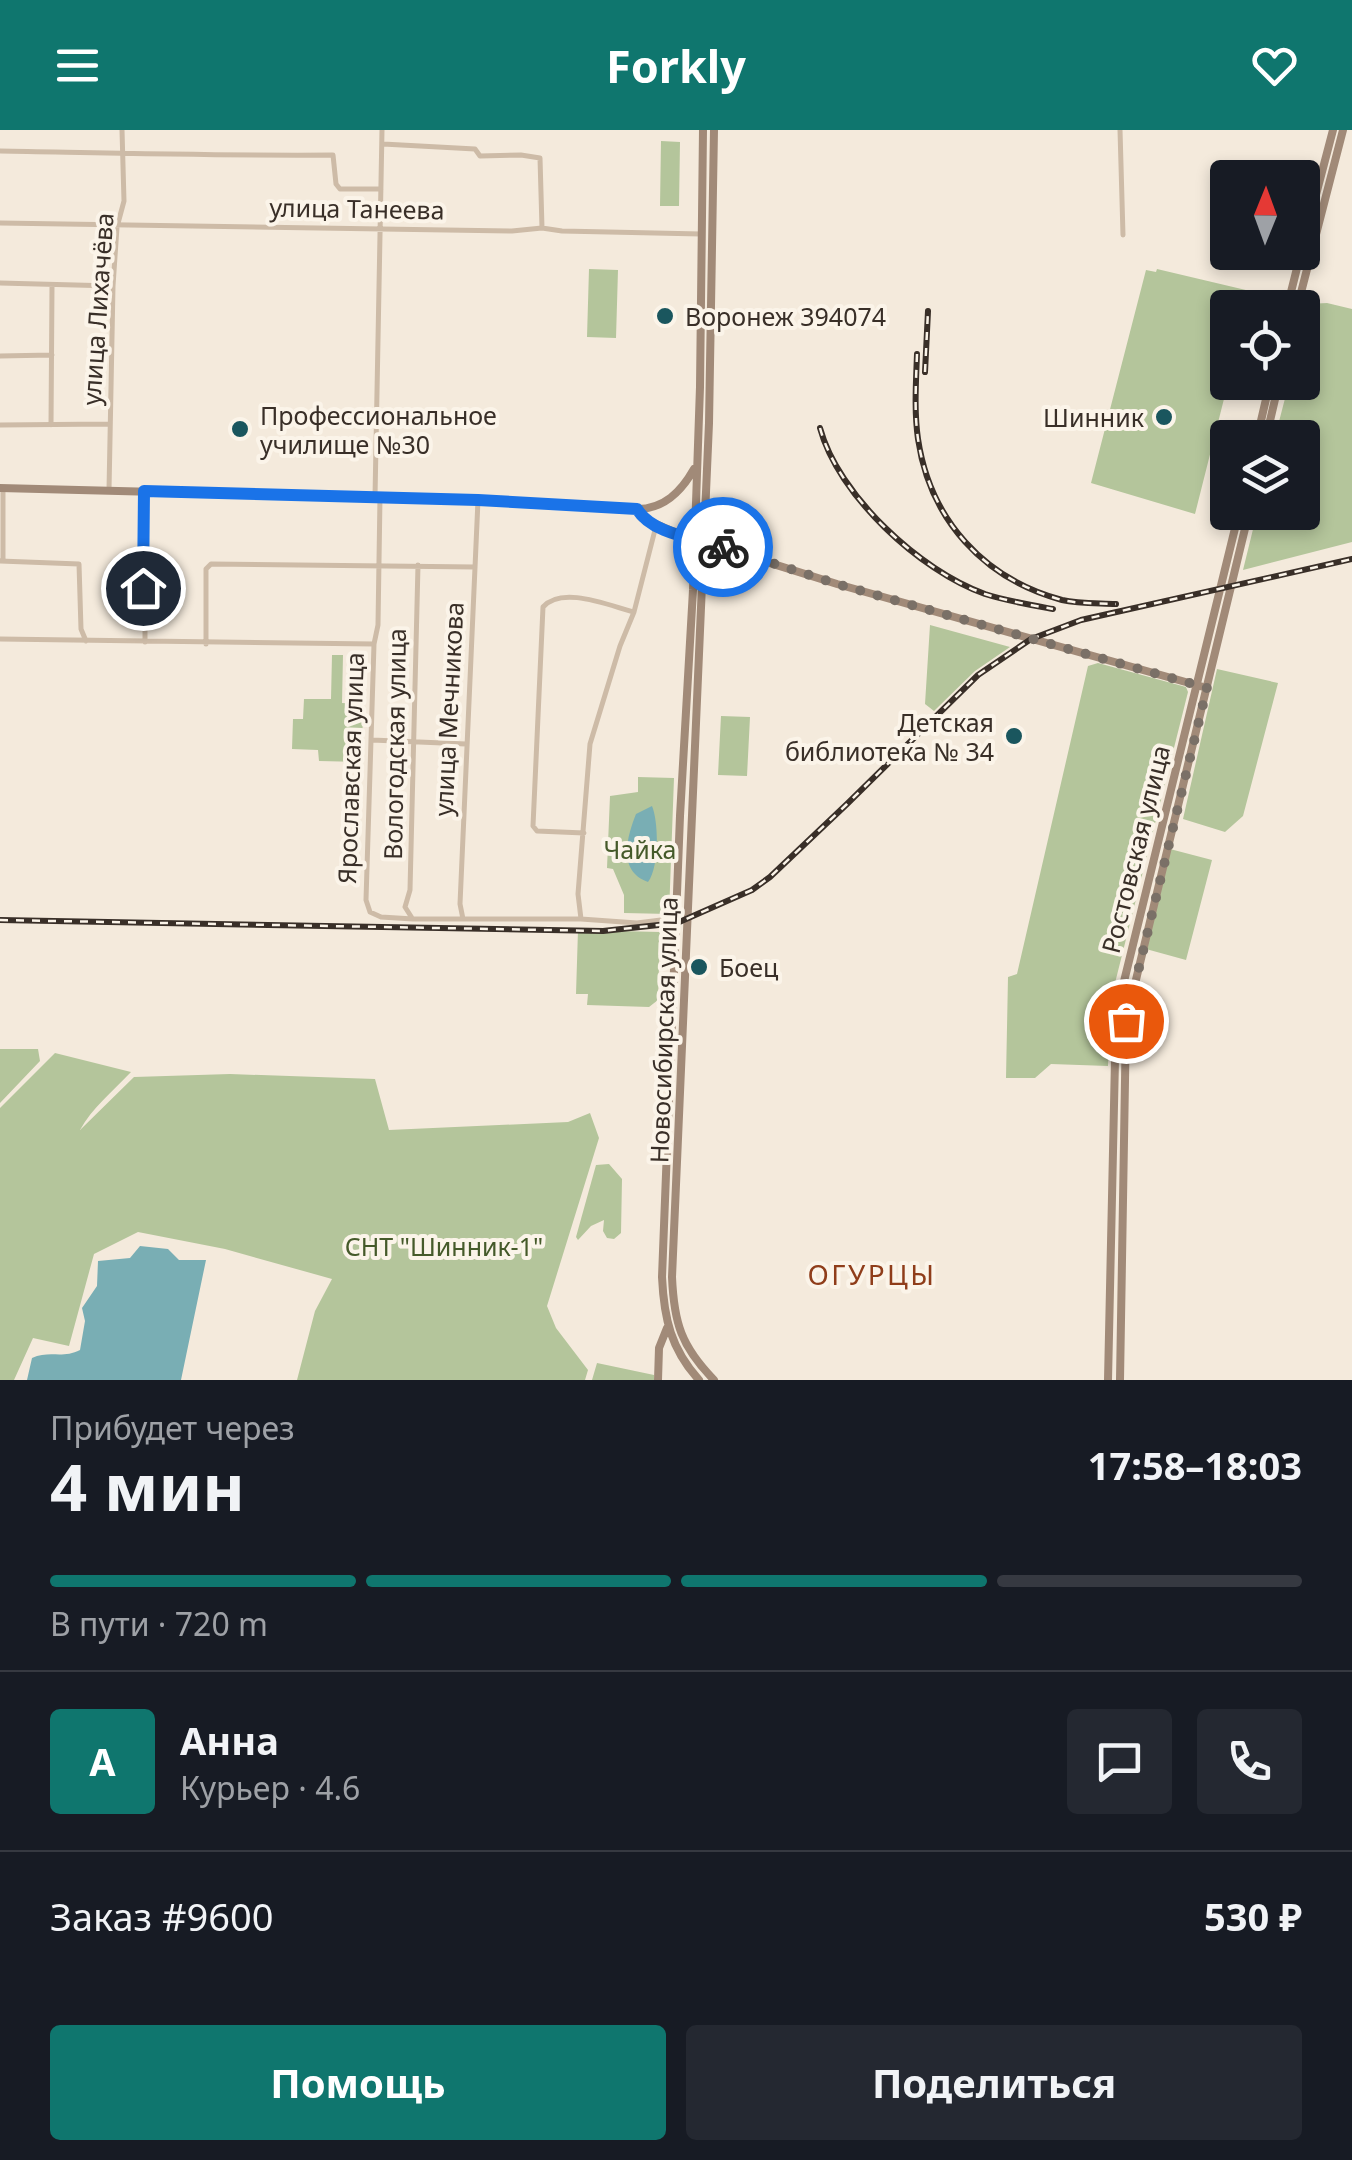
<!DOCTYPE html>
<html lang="ru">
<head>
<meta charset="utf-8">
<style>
  body { margin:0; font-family:"Noto Sans",sans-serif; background:#242831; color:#f1f3f6; height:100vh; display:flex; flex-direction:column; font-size:38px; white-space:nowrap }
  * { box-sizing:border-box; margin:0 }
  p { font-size:32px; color:#9ea1a6 }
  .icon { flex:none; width:55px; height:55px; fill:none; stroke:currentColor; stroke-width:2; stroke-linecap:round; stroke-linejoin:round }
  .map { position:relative; height:1250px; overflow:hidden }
  .side { display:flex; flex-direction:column; background:#171b24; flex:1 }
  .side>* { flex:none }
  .needle { width:65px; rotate:1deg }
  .buttons { position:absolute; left:1210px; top:30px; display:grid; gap:20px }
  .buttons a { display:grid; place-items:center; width:110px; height:110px; border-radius:10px; background:#171b24; box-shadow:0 5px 15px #0003; font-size:50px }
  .pin { position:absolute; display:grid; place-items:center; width:85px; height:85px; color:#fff; margin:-42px; border:5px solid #fff; border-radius:50%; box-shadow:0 2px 10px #0007 }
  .courier { position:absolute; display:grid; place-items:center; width:100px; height:100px; margin:-50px; border:8px solid #1a73e8; border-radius:50%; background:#fff; color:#222; box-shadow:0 2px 12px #0007 }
  .head em { font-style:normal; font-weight:700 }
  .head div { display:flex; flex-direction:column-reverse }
  .head { display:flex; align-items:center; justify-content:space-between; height:170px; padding:0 50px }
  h1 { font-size:65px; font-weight:700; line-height:75px }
  .bar { display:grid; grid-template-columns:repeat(4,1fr); gap:15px 10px; align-content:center; height:120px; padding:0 50px }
  .bar i { height:12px; border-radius:8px; background:#363941 }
  .bar .selected { background:#0f766e }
  .bar p { grid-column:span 4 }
  .line { display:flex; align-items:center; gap:25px; padding:0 50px; border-top:2px solid #363941 }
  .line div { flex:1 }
  .round { display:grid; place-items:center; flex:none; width:105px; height:105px; border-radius:10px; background:#242831 }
  .button { display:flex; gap:20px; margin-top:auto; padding:20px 50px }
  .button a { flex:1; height:115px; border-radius:10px; background:#0f766e; color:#fff; font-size:40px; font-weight:700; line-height:115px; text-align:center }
  .button a+a { background:#242831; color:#f1f3f6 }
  header { display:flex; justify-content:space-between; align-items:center; height:130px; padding:0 50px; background:#0f766e; color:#fff; font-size:45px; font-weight:700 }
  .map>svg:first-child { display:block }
  .green { fill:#b4c59b }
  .water { fill:#79aeb4 }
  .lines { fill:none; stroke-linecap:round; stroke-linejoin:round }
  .street { stroke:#cdbba7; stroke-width:5 }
  .secondary { stroke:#a18a78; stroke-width:8 }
  .rail-casing { stroke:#392f28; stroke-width:6 }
  .rail { stroke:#fbf4e9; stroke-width:2.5; stroke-dasharray:8; stroke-linecap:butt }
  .done { stroke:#7a7067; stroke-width:10; stroke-dasharray:0 18 }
  .route { stroke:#1a73e8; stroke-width:12 }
  .poi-dot { fill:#1a565e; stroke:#fbf4e9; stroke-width:4 }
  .labels { text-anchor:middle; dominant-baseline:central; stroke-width:8; stroke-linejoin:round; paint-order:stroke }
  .street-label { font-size:25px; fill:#392f28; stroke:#fbf4e9 }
  .poi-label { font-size:25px; fill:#392f28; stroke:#fbf4e9; text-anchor:start }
  .park-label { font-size:25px; fill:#455a2a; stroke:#fbf4e9 }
  .neighbourhood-label { font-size:28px; letter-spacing:2.5px; fill:#8f3d1a; stroke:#fbf4e9 }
</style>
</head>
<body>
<header><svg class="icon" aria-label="menu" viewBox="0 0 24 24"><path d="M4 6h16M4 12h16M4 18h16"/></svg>Forkly<svg class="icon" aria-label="heart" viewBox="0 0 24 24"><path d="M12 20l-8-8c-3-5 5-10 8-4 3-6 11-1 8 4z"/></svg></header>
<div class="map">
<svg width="1352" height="1250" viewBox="0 0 1352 1250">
  <rect width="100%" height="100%" fill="#f4eadc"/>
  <path class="green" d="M661,11L680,12L679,76H660Z
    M589,139L618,140L616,208L587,207Z
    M1157,139L1250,161L1247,177L1228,178V253L1195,384L1091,353L1146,140L1156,142Z
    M1327,173L1352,179V412L1243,440L1257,383L1302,382V308L1275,307L1289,253L1302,252L1303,197L1308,174Z
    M930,495L1010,517L975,541L934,581L925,574Z
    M332,525H343L342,573L363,574L362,632L319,631L318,620L292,619L293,589H303L304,569H331Z
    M1098,533L1186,557L1188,562L1111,869L1108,936L1051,934L1035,948H1006L1008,847L1017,844L1088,536Z
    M1217,539L1278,553L1243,686L1225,702L1183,689Z
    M721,586L750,587L747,646L718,645Z
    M638,647L674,648L669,784L624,783V765L613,739L607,738L610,666L638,662Z
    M1170,719L1212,730L1186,830L1146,819Z
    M578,800L660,802L658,870L649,877L587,875L588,864H576Z
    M0,919H38L40,931L0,973Z
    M55,923L131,942C113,961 92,978 80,1000L134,947L230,944L375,949L389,1000L568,992L590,983L599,1008L547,1176L556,1198L588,1240L585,1250H297L315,1181L332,1149L225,1119L138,1102L94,1124L69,1216L33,1208L14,1250H0V978Z
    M609,1034L622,1049L621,1103L614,1109L607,1108L603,1101L604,1090L591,1096L578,1110L576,1107L596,1035Z
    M597,1233L654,1245V1250H592Z"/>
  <path class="water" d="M652,676C659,693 659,738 648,752C617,741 627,707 636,684Z
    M140,1116L168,1119L179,1130H206L181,1250H27L32,1228C49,1220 63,1229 80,1220L85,1191L82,1178L97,1156L98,1131L130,1128Z"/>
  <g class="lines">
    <path class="street" d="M1120,0L1123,105
      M383,14L475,19L480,26L521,25L540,28L542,98
      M0,21C111,23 223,26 333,25L336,54L340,59H381
      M0,93L512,101L542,98L562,101L701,104
      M0,153L113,156
      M0,226L52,225
      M0,295L109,294
      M51,295L52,155
      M109,360L113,156L117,97L124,71L122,0
      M375,367L382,0
      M380,367L378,495L374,514L366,770L370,782L381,787L413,789H581L637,793L677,788
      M3,430V358
      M0,431L79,434L81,499L86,511
      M0,509L374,514
      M145,512V361
      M206,514V439L211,434L475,437
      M372,610L466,614
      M584,703L537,701L533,696L543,477C562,455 610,476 634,482
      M412,788L405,777L410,760L418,435
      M463,789L460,774L478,370
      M581,789L578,764L590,614L620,516L634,482L656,396"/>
    <path class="secondary" d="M714,0L709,293L672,1147C674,1193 681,1216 714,1250
      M1302,118L1333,0
      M1287,178L1301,122
      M1297,178L1343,0
      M1257,308L1270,252
      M1266,308L1279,252
      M0,358L478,370L637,379L642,388L681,405L837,454L1207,558
      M637,379C664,379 681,362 694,339
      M658,1250L659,1218L667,1198
      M699,1250C671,1219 664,1189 662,1147L680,686L693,460L700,257L703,0
      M1108,1250L1116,884L1239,382
      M1120,1250L1126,891L1249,382"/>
    <g class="rail-casing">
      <path id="rail" d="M917,224C916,252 914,281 918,309C930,390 984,449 1062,470C1079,474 1099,473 1116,474
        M925,242L928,181
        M820,298C838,365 920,441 985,464C1007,471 1031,475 1053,479
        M0,790L603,801L677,793L752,760L770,747L847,674L978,545L1031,509L1081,490L1352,429"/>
    </g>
    <use href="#rail" class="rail"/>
  </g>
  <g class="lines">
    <path class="done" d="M723,417L837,454L1207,558L1126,891"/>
    <path class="route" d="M143,458L144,361L478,370L637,379C653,405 696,408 723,417"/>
  </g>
  <g class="poi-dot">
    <circle cx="665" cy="186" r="10"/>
    <circle cx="1164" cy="287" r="10"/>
    <circle cx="240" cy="299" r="10"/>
    <circle cx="1014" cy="606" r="10"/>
    <circle cx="699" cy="837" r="10"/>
  </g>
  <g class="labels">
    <g class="street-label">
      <text transform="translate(357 78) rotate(1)">улица Танеева</text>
      <text transform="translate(97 179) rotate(-86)">улица Лихачёва</text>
      <text transform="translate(448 579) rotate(-87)">улица Мечникова</text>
      <text transform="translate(394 614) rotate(-89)">Вологодская улица</text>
      <text transform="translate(350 638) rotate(-88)">Ярославская улица</text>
      <text transform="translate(1135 719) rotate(-76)">Ростовская улица</text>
      <text transform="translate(663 900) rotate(-88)">Новосибирская улица</text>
    </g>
    <g class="poi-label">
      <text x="685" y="186">Воронеж 394074</text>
      <text x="260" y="285">Профессиональное<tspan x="260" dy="29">училище №30</tspan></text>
      <text x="1144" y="287" text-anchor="end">Шинник</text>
      <text x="994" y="592" text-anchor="end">Детская<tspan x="994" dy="29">библиотека № 34</tspan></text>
      <text x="719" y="837">Боец</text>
    </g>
    <g class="park-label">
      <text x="640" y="719">Чайка</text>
      <text x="444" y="1116">СНТ "Шинник-1"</text>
    </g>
    <g class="neighbourhood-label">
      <text x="872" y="1144">ОГУРЦЫ</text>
    </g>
  </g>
</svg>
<div class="buttons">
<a><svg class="needle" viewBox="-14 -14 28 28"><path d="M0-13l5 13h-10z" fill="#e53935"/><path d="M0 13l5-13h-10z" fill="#9ea1a6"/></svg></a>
<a><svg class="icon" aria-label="locate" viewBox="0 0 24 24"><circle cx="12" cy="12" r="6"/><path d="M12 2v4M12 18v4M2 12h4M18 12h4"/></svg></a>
<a><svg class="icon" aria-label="layers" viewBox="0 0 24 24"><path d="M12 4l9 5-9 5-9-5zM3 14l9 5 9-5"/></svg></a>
</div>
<div class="pin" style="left:1126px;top:891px;background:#ea580c"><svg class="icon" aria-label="bag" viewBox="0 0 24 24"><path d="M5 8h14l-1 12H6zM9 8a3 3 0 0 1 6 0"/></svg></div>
<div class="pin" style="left:143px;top:458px;background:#1f2937"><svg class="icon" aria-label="home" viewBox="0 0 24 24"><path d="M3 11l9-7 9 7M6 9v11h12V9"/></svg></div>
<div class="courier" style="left:723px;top:417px"><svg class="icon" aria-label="bike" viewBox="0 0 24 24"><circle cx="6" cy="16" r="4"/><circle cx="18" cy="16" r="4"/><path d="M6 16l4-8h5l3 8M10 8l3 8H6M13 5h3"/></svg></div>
</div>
<section class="side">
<div class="head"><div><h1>4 мин</h1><p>Прибудет через</p></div><em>17:58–18:03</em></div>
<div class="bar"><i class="selected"></i><i class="selected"></i><i class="selected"></i><i></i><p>В пути · 720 m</p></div>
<div class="line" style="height:180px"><b class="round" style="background:#0f766e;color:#fff">А</b><div><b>Анна</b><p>Курьер · 4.6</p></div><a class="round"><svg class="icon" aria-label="chat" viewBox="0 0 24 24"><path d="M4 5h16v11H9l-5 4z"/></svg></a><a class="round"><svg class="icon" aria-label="phone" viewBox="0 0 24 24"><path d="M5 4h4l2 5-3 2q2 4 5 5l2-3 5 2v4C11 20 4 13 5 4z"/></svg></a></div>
<div class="line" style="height:130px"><div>Заказ #9600</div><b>530 ₽</b></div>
<div class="button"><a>Помощь</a><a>Поделиться</a></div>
</section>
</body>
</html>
